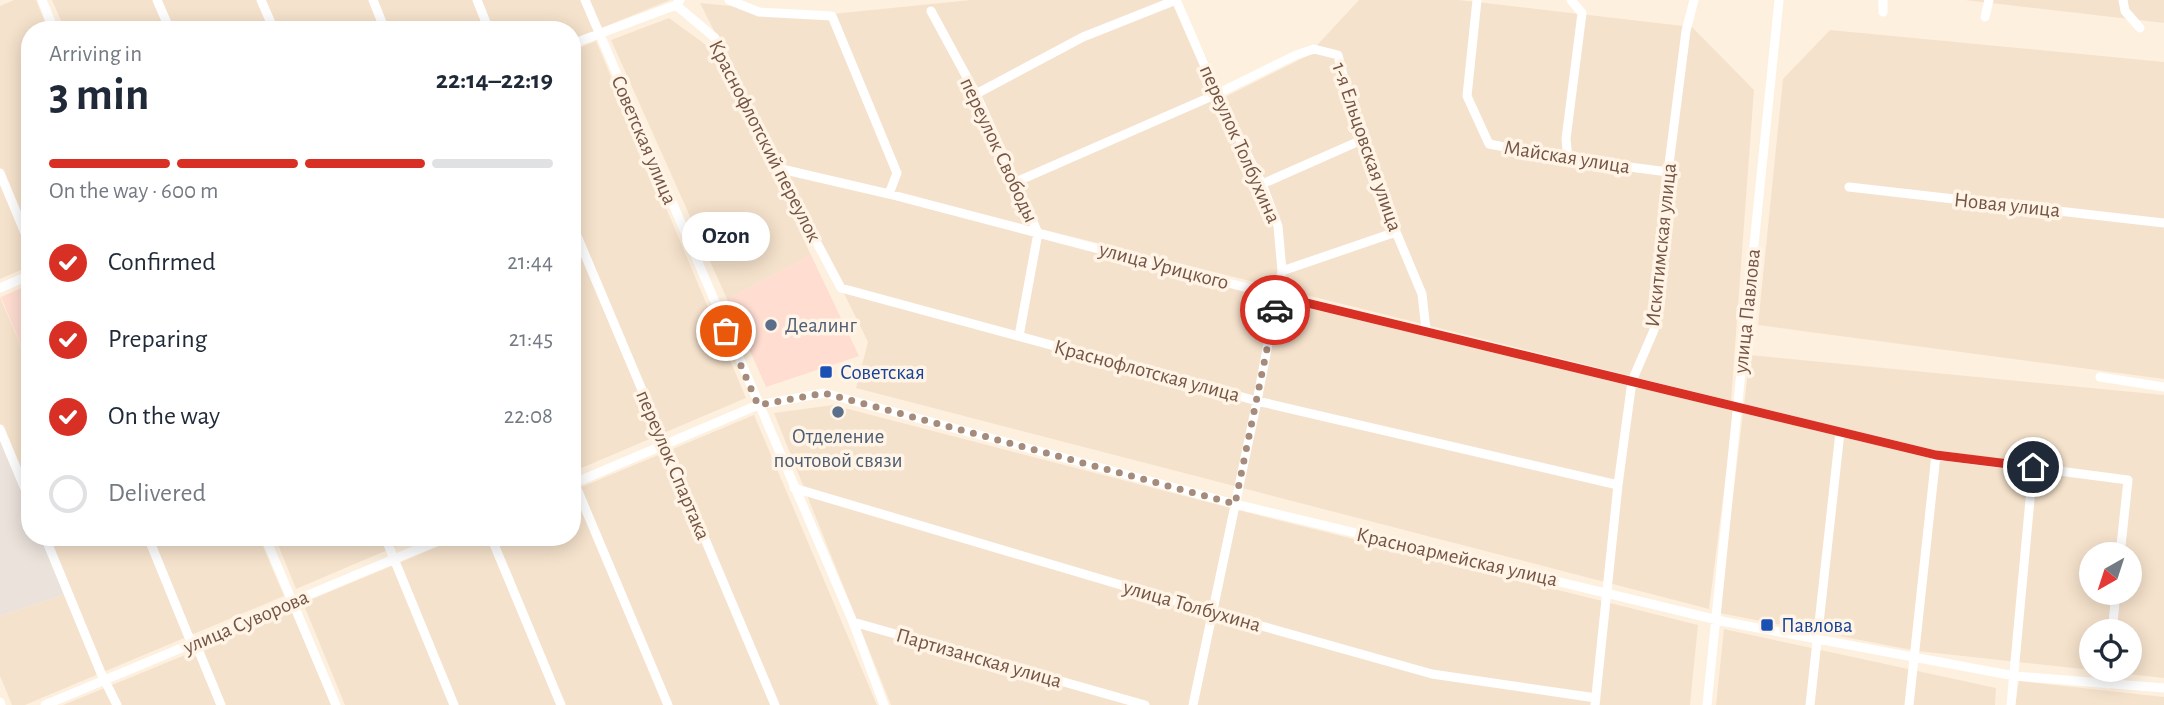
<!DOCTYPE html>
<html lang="en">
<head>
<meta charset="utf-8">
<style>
  body { margin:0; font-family:"Alegreya Sans",sans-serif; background:#f2f2f3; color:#1f2937; height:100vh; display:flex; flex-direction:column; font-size:26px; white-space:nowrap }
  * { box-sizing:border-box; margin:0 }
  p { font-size:23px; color:#747a83 }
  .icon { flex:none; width:38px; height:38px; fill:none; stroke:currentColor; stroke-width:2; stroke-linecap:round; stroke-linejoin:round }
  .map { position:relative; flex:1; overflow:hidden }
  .details { position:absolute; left:21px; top:21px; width:560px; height:525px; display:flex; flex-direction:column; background:#fff; border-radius:28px; box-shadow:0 4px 18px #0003 }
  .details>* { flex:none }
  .needle { width:46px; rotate:219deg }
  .fabs { position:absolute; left:2079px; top:542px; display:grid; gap:14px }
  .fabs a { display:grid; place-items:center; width:63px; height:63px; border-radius:50%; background:#fff; box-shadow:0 4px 18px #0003; font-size:35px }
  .pin { position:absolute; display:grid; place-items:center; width:60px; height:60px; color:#fff; margin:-30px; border:4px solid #fff; border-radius:50%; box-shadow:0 2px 7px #0007 }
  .courier { position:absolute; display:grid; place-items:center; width:70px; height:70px; margin:-35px; border:5px solid #d93025; border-radius:50%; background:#fff; color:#222; box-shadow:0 2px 9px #0007 }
  .bubble { position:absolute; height:49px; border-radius:24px; background:#fff; box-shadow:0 4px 18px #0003; font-size:23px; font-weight:700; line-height:49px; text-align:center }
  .summary em { font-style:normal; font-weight:700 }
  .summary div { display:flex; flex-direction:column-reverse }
  .summary { display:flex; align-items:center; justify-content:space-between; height:119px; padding:0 28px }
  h1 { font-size:46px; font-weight:700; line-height:52px }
  .bar { display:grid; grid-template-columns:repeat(4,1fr); gap:10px 7px; align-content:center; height:84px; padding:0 28px }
  .bar i { height:9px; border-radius:5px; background:#e0e1e3 }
  .bar .active { background:#d93025 }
  .bar p { grid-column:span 4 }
  ol { padding:0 28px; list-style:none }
  li { display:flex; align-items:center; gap:21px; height:77px }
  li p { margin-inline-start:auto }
  li .icon { padding:7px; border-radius:50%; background:#d93025; color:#fff; stroke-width:4 }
  li:last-child { color:#747a83 }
  li i { width:38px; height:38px; border:4px solid #e0e1e3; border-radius:50% }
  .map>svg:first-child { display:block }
  .residential { fill:#f5e2cc; fill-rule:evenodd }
  .commercial { fill:#ffddd1 }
  .industrial { fill:#ebe2db }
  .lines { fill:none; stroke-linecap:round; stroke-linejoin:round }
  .minor { stroke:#fff; stroke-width:9 }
  .done { stroke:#a58b7b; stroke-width:7; stroke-dasharray:0 12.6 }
  .route { stroke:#d93025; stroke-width:9 }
  .service-dot { fill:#5c6f8a; stroke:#fff4e6; stroke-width:2.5 }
  .transit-dot { fill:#1a4fb4; stroke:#fff4e6; stroke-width:2.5 }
  .labels { text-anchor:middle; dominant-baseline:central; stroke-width:7; stroke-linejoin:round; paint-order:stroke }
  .street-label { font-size:21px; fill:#755545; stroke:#fff4e6 }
  .service-label { font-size:21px; fill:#4e5e75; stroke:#fff4e6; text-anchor:start }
  .transit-label { font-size:21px; fill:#164399; stroke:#fff4e6; text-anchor:start }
</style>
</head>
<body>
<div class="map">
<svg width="2164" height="705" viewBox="0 0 2164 705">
  <rect width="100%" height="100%" fill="#fef0de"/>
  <path class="residential" d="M14,0H36L48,30H30V266L0,279V6Z
    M52,0H670L572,40V30H65Z
    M971,0H1179L1225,97L1307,56L1359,0H1459L1692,27L1754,90L1731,401L781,164L700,3L822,15Z
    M1965,0H2164V23Z
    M669,18L717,53L811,255L727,299L611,40Z
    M1830,30L2164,62V379L1758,325L1783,79Z
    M596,41L746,398L572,472V51Z
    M784,172L1734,410L1709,609L856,388L868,342Z
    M0,297L30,368V501L0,431Z
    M1750,355L2164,395V678L1917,651L1719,613ZM2091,555H2130V593H2091ZM2091,632H2130V670H2091Z
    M833,405L1269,518L1698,625L1690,705H891L774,413Z
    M754,415L877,705H345L303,603L461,537H572V491Z
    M45,537H259L284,596L25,705H12L0,676V616L69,593Z
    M275,537H418L296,589Z
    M293,611L331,705H63Z
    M1724,629L1996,688L1995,705H1716Z
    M2019,681L2164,697V705H2015Z"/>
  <path class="commercial" d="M811,255L859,356L766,387L727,299Z
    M30,284V368L1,297Z"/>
  <path class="industrial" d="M0,431L30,501V537H45L69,593L0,616Z"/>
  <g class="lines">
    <path class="minor" d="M42,0L54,30
      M157,0L170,30
      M261,0L274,30
      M373,0L385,30
      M477,0L489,30
      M585,0L853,622L884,705
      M729,0L759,12L832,16L897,173L889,194
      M1176,0L1217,94L1262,184L1278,226L1282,271L1257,401L1193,705
      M1477,0L1467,96L1489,144L1568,159L1668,172
      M2123,0L2125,11L2140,28
      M676,5L715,38L777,168L841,288L1257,401L1618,485
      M931,11L976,94L1038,233L1019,336
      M1883,12V0
      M1985,17L1989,0
      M572,44L676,5L680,0
      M976,94L1083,37L1176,0
      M1568,159L1566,139L1582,13L1571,0
      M777,168L889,194L1278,296L1936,455L2128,480L2120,555
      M0,173L30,245
      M1016,182L1217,94L1296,55L1314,49L1338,55L1349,99L1396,232L1422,294L1426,330
      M1262,184L1364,139
      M1849,187L2164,223
      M572,224L775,705
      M1282,271L1396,232
      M0,288L30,275
      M2100,377L2164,387
      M0,429L30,501
      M572,477L668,705
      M572,484L758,405L824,393L1235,504L1726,622L2015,676L2164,688
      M794,488L1212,612L1432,674L1596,698
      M45,537L101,673L117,705
      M148,537L188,635L200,654L221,705
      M265,537L336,705
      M385,537L454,705
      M491,537L561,705
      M853,622L1145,705
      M2112,632L2116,593
      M2107,684L2108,670
      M0,702L1,705
      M45,705L447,537
      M1595,705L1618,485L1632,381L1654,330L1668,172L1686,31L1694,0
      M1707,705L1779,0
      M1810,705L1840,432
      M1909,705L1936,455
      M2011,705L2033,467"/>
  </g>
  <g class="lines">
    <path class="done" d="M726,331L758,405L824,393L1235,504L1275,310"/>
    <path class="route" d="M1275,310L1278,296L1936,455L2033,467"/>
  </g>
  <g class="service-dot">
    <circle cx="771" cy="325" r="7"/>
    <circle cx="838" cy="412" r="7"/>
  </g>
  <g class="transit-dot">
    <rect x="819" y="365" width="14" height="14" rx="3.5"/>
    <rect x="1760" y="618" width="14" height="14" rx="3.5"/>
  </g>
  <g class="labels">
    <g class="street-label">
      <text transform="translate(644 140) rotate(67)">Советская улица</text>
      <text transform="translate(765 141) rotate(63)">Краснофлотский переулок</text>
      <text transform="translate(1240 144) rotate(66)">переулок Толбухина</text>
      <text transform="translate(1367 147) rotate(71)">1-я Ельцовская улица</text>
      <text transform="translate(999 150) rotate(65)">переулок Свободы</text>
      <text transform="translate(1567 157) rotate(9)">Майская улица</text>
      <text transform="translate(2007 205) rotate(6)">Новая улица</text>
      <text transform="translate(1661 245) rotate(-84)">Искитимская улица</text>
      <text transform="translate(1164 266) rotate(15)">улица Урицкого</text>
      <text transform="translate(1747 311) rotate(-84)">улица Павлова</text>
      <text transform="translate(1147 371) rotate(15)">Краснофлотская улица</text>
      <text transform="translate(673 465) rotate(67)">переулок Спартака</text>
      <text transform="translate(1457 557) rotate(13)">Красноармейская улица</text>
      <text transform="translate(1192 606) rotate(16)">улица Толбухина</text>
      <text transform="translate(246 622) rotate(-23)">улица Суворова</text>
      <text transform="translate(979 658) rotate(16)">Партизанская улица</text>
    </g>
    <g class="service-label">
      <text x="785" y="325">Деалинг</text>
      <text x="838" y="436" text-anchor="middle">Отделение<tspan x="838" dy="24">почтовой связи</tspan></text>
    </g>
    <g class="transit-label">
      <text x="840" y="372">Советская</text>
      <text x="1781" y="625">Павлова</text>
    </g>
  </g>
</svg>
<div class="fabs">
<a><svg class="needle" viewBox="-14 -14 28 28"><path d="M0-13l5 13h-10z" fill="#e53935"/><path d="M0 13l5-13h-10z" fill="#747a83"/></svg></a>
<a><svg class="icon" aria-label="locate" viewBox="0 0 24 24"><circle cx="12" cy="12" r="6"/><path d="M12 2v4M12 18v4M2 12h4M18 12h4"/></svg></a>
</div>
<div class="pin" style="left:726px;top:331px;background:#ea580c"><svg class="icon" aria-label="bag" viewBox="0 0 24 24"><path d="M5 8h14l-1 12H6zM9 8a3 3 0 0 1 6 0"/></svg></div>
<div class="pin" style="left:2033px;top:467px;background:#1f2937"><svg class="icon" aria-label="home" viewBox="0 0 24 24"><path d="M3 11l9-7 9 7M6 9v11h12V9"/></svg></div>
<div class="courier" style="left:1275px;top:310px"><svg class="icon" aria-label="car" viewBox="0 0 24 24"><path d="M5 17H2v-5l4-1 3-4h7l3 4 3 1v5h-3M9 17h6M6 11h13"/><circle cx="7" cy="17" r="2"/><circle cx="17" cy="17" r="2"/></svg></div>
<div class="bubble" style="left:682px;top:212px;width:88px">Ozon</div>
<section class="details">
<div class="summary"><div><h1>3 min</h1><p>Arriving in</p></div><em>22:14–22:19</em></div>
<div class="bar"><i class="active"></i><i class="active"></i><i class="active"></i><i></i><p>On the way · 600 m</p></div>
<ol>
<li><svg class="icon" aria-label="check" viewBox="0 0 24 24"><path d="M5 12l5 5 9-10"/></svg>Confirmed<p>21:44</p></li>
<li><svg class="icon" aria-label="check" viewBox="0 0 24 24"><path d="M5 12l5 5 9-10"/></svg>Preparing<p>21:45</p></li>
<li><svg class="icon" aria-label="check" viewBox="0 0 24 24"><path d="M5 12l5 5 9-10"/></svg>On the way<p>22:08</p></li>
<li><i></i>Delivered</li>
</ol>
</section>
</div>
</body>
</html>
